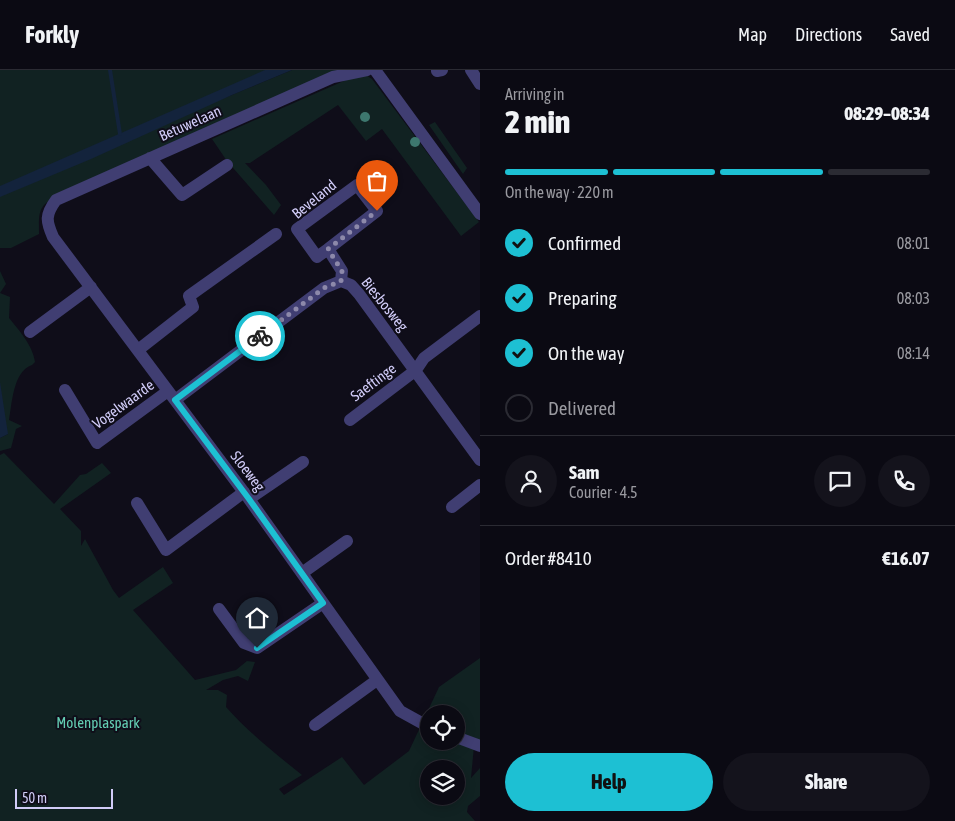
<!DOCTYPE html>
<html lang="en">
<head>
<meta charset="utf-8">
<style>
  body { margin:0; font-family:"Asap Condensed",sans-serif; background:#14131c; color:#f1f3f6; height:100vh; display:flex; flex-direction:column; font-size:19px; white-space:nowrap }
  * { box-sizing:border-box; margin:0 }
  p { font-size:16px; color:#9a9aa0 }
  .icon { flex:none; width:28px; height:28px; fill:none; stroke:currentColor; stroke-width:2; stroke-linecap:round; stroke-linejoin:round }
  .map { position:relative; flex:1; overflow:hidden }
  .details { display:flex; flex-direction:column; background:#0b0a13; width:475px }
  .details>* { flex:none }
  .controls { position:absolute; left:420px; top:635px; display:grid; gap:10px }
  .controls a { display:grid; place-items:center; width:45px; height:45px; border-radius:50%; background:#0b0a13; box-shadow:0 2px 12px #0003,0 0 0 1px #2b2b33; font-size:25px }
  .scale { position:absolute; left:15px; bottom:12px; width:98px; box-sizing:border-box; padding-left:5px; border:2px solid #d1ccf8; border-top:0; font-size:14px; line-height:18px; white-space:nowrap; color:#d1ccf8; -webkit-text-stroke:4px #0f0d19; paint-order:stroke }
  .pin { position:absolute; display:grid; place-items:center; width:42px; height:42px; color:#fff; margin:-51px -21px; border-radius:50% 50% 50% 0; rotate:-45deg; box-shadow:0 0 5px #0007 }
  .pin .icon { rotate:45deg }
  .courier { position:absolute; display:grid; place-items:center; width:50px; height:50px; margin:-25px; border:4px solid #1dc0d3; border-radius:50%; background:#fff; color:#222; box-shadow:0 1px 6px #0007 }
  .headline em { font-style:normal; font-weight:800 }
  .headline div { display:flex; flex-direction:column-reverse }
  .headline { display:flex; align-items:center; justify-content:space-between; height:85px; padding:0 25px }
  h1 { font-size:32px; font-weight:800; line-height:38px }
  .bar { display:grid; grid-template-columns:repeat(4,1fr); gap:8px 5px; align-content:center; height:60px; padding:0 25px }
  .bar i { height:6px; border-radius:4px; background:#2b2b33 }
  .bar .current { background:#1dc0d3 }
  .bar p { grid-column:span 4 }
  .line { display:flex; align-items:center; gap:12px; padding:0 25px; border-top:1px solid #2b2b33 }
  .line div { flex:1 }
  .round { display:grid; place-items:center; flex:none; width:52px; height:52px; border-radius:26px; background:#14131c }
  ol { padding:0 25px; list-style:none }
  li { display:flex; align-items:center; gap:15px; height:55px }
  li p { margin-inline-start:auto }
  li .icon { padding:5px; border-radius:50%; background:#1dc0d3; color:#111; stroke-width:4 }
  li:last-child { color:#9a9aa0 }
  li i { width:28px; height:28px; border:2px solid #2b2b33; border-radius:50% }
  .button { display:flex; gap:10px; margin-top:auto; padding:10px 25px }
  .button a { flex:1; height:58px; border-radius:30px; background:#1dc0d3; color:#111; font-size:20px; font-weight:800; line-height:58px; text-align:center }
  .button a+a { background:#14131c; color:#f1f3f6 }
  header { display:flex; align-items:center; gap:30px; box-sizing:border-box; height:70px; padding:0 25px; background:#0b0a13; border-bottom:1px solid #2b2b33 }
  header strong { font-size:24px }
  nav { display:flex; gap:28px; margin-inline-start:auto; font-size:18px }
  main { display:flex; flex:1; min-height:0 }
  .map>svg:first-child { display:block }
  .green { fill:#122; fill-rule:evenodd }
  .water { fill:#13233c }
  .lines { fill:none; stroke-linecap:round; stroke-linejoin:round }
  .stream { stroke:#13233c; stroke-width:4 }
  .minor { stroke:#403e72; stroke-width:12 }
  .tree { fill:#3d776e }
  .done { stroke:#8d89aa; stroke-width:5; stroke-dasharray:0 9 }
  .route { stroke:#1dc0d3; stroke-width:6 }
  .labels { text-anchor:middle; dominant-baseline:central; stroke-width:4; stroke-linejoin:round; paint-order:stroke }
  .street-label { font-size:15px; fill:#d1ccf8; stroke:#0f0d19 }
  .park-label { font-size:15px; fill:#63cdb3; stroke:#0f0d19 }
</style>
</head>
<body>
<header>
<strong>Forkly</strong>
<nav><a>Map</a><a>Directions</a><a>Saved</a></nav>
</header>
<main>
<div class="map">
<svg width="480" height="751" viewBox="0 0 480 751">
  <rect width="100%" height="100%" fill="#0f0d19"/>
  <path class="green" d="M0,0H266L135,65L292,0H340L56,126C37,137 39,144 39,164L11,178H0Z
    M366,5L372,9L479,152L461,166L382,59L366,71L338,35L250,93H245L266,115L281,135L274,145L227,91L212,69L355,6Z
    M435,52L467,98L463,104L429,55Z
    M0,201L6,214L0,223L10,227L9,248C19,260 33,276 35,292L32,295C13,301 12,334 9,350L22,356L16,359L11,378L0,381V368L8,364L0,359Z
    M4,383L54,434L80,405L86,404L102,393L111,403L60,439L81,461V476L85,469L113,520L119,528L163,497L173,513L133,540L195,610L236,600L247,591L255,592L248,611L238,606L223,610L206,620H218L227,625L226,637C249,663 276,684 302,705L279,719L284,725L342,687L364,715L409,681L439,617L480,588V671L474,676L471,708L480,698V726L468,736L467,742L475,751H0V385ZM429,644H456V671H429ZM429,699H456V726H429Z"/>
  <path class="water" d="M265,0H292L232,25L91,89L0,127V116Z
    M0,312L8,364L0,368Z"/>
  <g class="lines">
    <path class="stream" d="M110,0L120,64"/>
    <path class="minor" d="M367,0L333,7L56,130C45,145 46,151 53,167L249,429L400,641L429,657
      M375,0L480,144
      M471,0L480,14
      M437,1L442,0
      M150,88L182,125L227,95
      M328,179L377,141L357,115L297,159L317,187L328,179L342,201L341,211
      M30,262L91,217
      M138,280L193,237L189,226L276,164
      M65,320L97,373L168,321
      M175,330L324,218L341,211L351,215L359,224L480,390
      M350,350L416,300L424,288L480,246
      M249,429L303,392
      M137,433L166,480L244,422
      M452,437L480,415
      M302,503L347,471
      M219,539L244,573L257,578L323,533
      M315,655L377,610
      M456,667L480,676"/>
  </g>
  <g class="tree">
    <circle cx="365" cy="47" r="5"/>
    <circle cx="415" cy="72" r="5"/>
  </g>
  <g class="lines">
    <path class="done" d="M260,266L324,218L341,211L342,201L328,179L377,141"/>
    <path class="route" d="M257,578L323,533L249,429L175,330L260,266"/>
  </g>
  <g class="labels">
    <g class="street-label">
      <text transform="translate(190 53) rotate(-24)">Betuwelaan</text>
      <text transform="translate(314 129) rotate(-39)">Beveland</text>
      <text transform="translate(385 234) rotate(51)">Biesbosweg</text>
      <text transform="translate(373 312) rotate(-37)">Saeftinge</text>
      <text transform="translate(123 334) rotate(-36)">Vogelwaarde</text>
      <text transform="translate(248 401) rotate(53)">Sloeweg</text>
    </g>
    <g class="park-label">
      <text x="98" y="652">Molenplaspark</text>
    </g>
  </g>
</svg>
<div class="controls">
<a><svg class="icon" aria-label="locate" viewBox="0 0 24 24"><circle cx="12" cy="12" r="6"/><path d="M12 2v4M12 18v4M2 12h4M18 12h4"/></svg></a>
<a><svg class="icon" aria-label="layers" viewBox="0 0 24 24"><path d="M12 4l9 5-9 5-9-5zM3 14l9 5 9-5"/></svg></a>
</div>
<div class="scale">50 m</div>
<div class="pin" style="left:377px;top:141px;background:#ea580c"><svg class="icon" aria-label="bag" viewBox="0 0 24 24"><path d="M5 8h14l-1 12H6zM9 8a3 3 0 0 1 6 0"/></svg></div>
<div class="pin" style="left:257px;top:578px;background:#1f2937"><svg class="icon" aria-label="home" viewBox="0 0 24 24"><path d="M3 11l9-7 9 7M6 9v11h12V9"/></svg></div>
<div class="courier" style="left:260px;top:266px"><svg class="icon" aria-label="bike" viewBox="0 0 24 24"><circle cx="6" cy="16" r="4"/><circle cx="18" cy="16" r="4"/><path d="M6 16l4-8h5l3 8M10 8l3 8H6M13 5h3"/></svg></div>
</div>
<section class="details">
<div class="headline"><div><h1>2 min</h1><p>Arriving in</p></div><em>08:29–08:34</em></div>
<div class="bar"><i class="current"></i><i class="current"></i><i class="current"></i><i></i><p>On the way · 220 m</p></div>
<ol>
<li><svg class="icon" aria-label="check" viewBox="0 0 24 24"><path d="M5 12l5 5 9-10"/></svg>Confirmed<p>08:01</p></li>
<li><svg class="icon" aria-label="check" viewBox="0 0 24 24"><path d="M5 12l5 5 9-10"/></svg>Preparing<p>08:03</p></li>
<li><svg class="icon" aria-label="check" viewBox="0 0 24 24"><path d="M5 12l5 5 9-10"/></svg>On the way<p>08:14</p></li>
<li><i></i>Delivered</li>
</ol>
<div class="line" style="height:90px"><a class="round"><svg class="icon" aria-label="person" viewBox="0 0 24 24"><circle cx="12" cy="8" r="4"/><path d="M4 21q1-7 8-7t8 7"/></svg></a><div><b>Sam</b><p>Courier · 4.5</p></div><a class="round"><svg class="icon" aria-label="chat" viewBox="0 0 24 24"><path d="M4 5h16v11H9l-5 4z"/></svg></a><a class="round"><svg class="icon" aria-label="phone" viewBox="0 0 24 24"><path d="M5 4h4l2 5-3 2q2 4 5 5l2-3 5 2v4C11 20 4 13 5 4z"/></svg></a></div>
<div class="line" style="height:65px"><div>Order #8410</div><b>€16.07</b></div>
<div class="button"><a>Help</a><a>Share</a></div>
</section>
</main>
</body>
</html>
